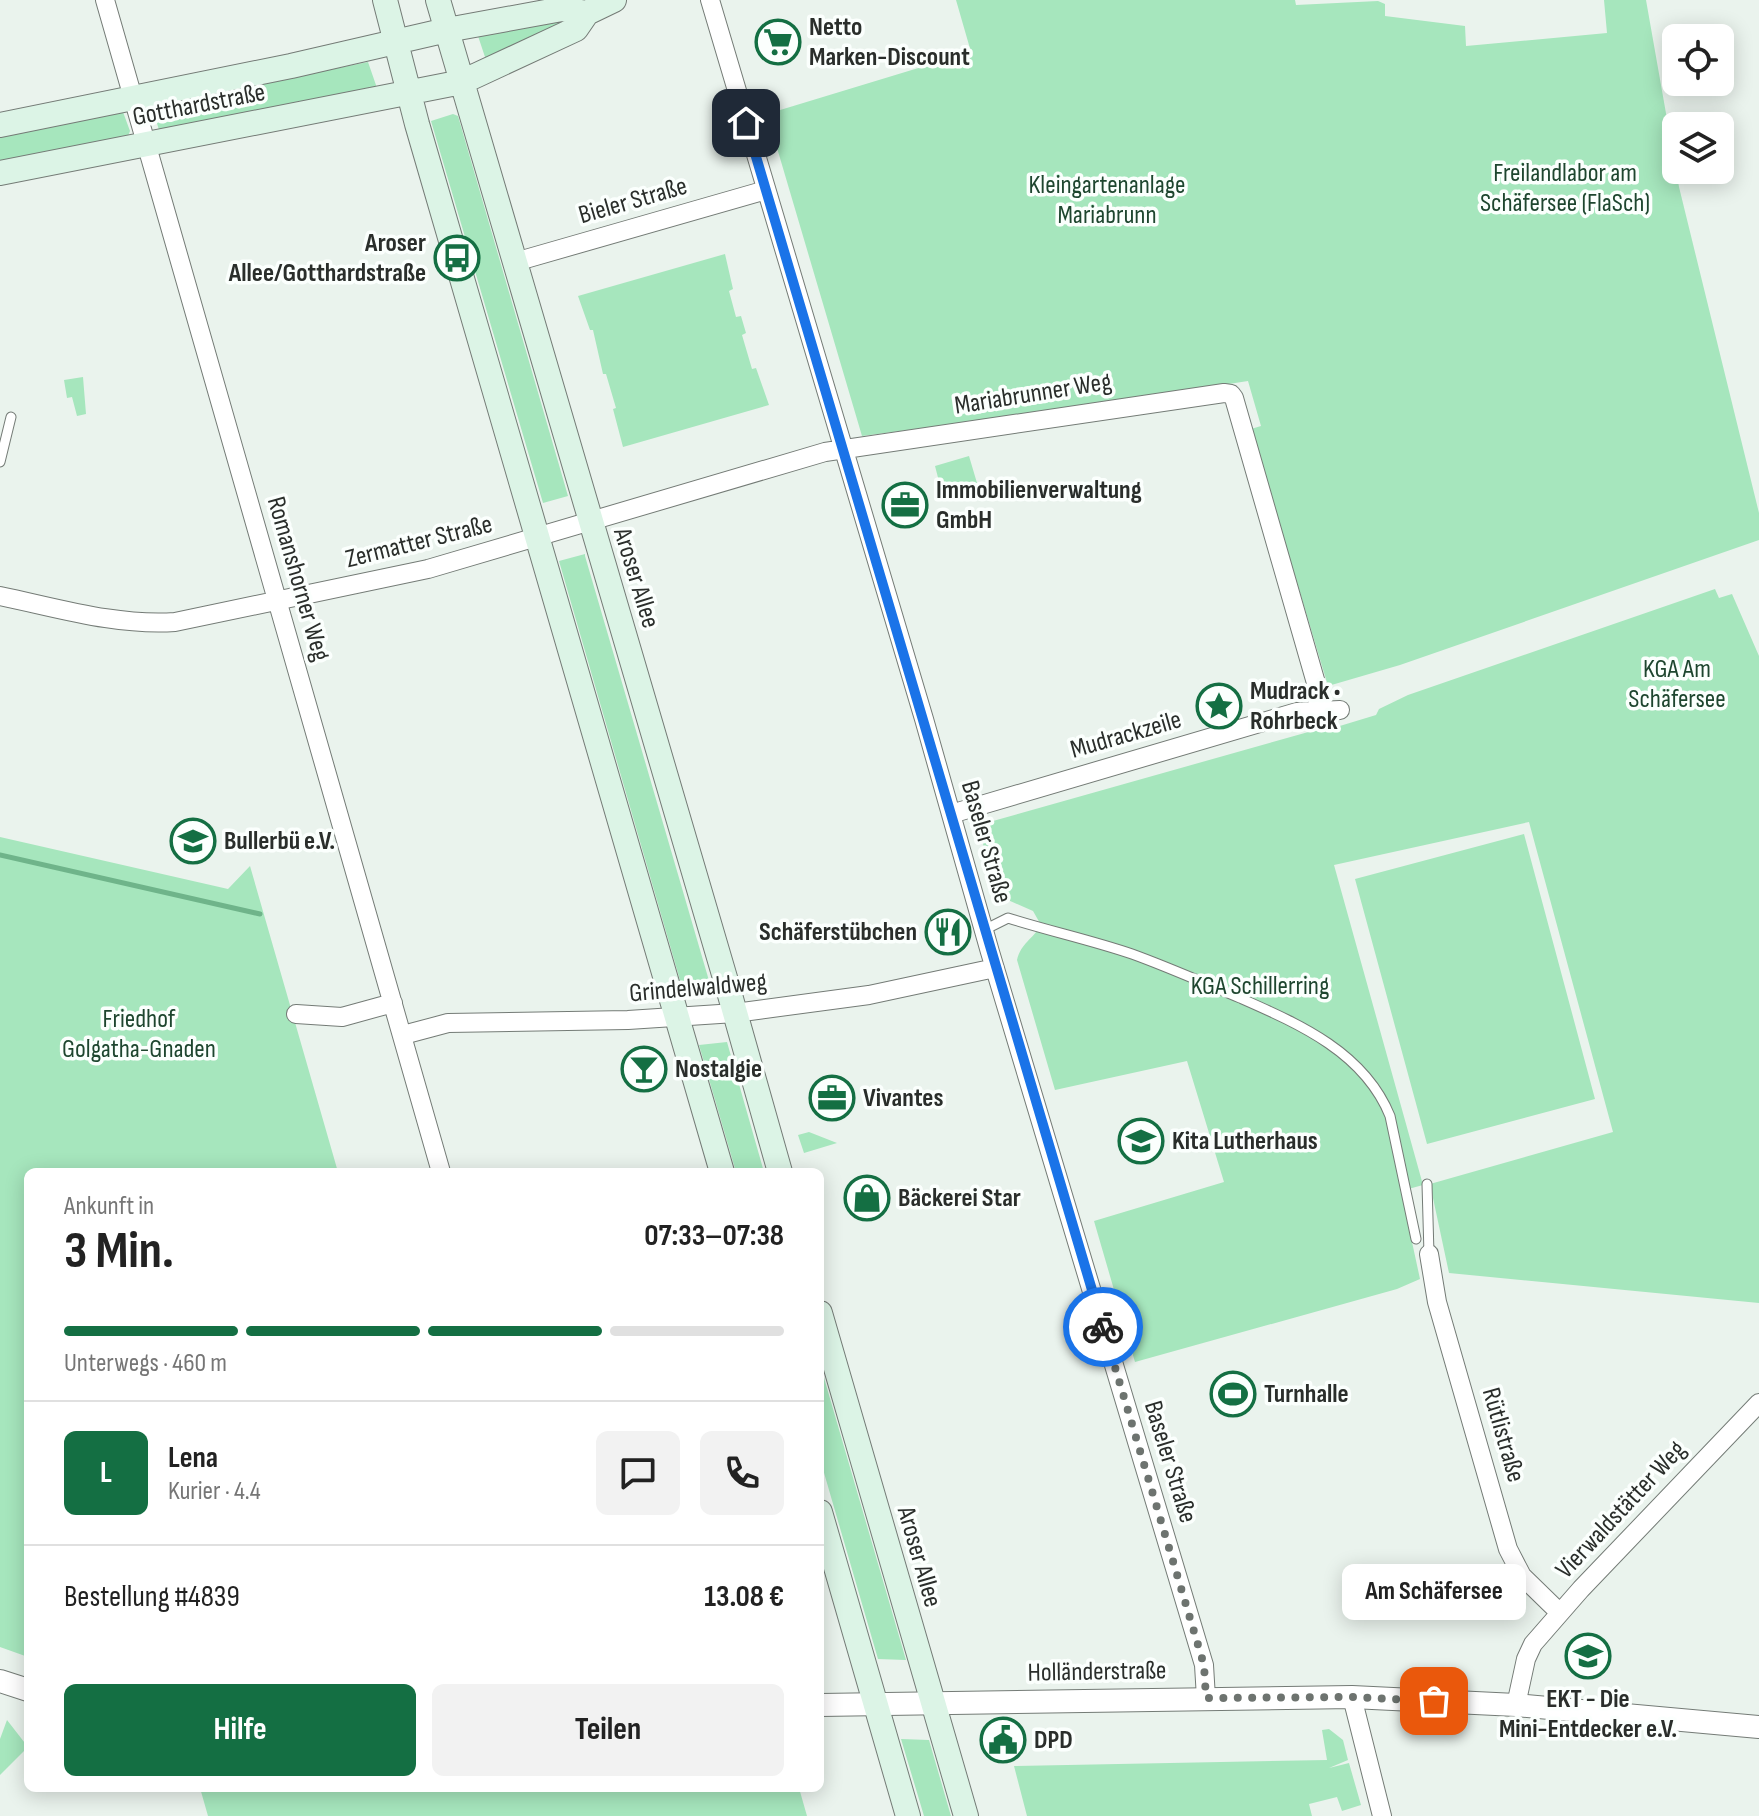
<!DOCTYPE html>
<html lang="de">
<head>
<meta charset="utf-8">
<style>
  body { margin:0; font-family:"Sofia Sans Condensed",sans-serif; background:#f2f2f2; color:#222; height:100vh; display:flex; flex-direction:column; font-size:30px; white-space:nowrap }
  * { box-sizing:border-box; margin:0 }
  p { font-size:26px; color:#767676 }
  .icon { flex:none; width:44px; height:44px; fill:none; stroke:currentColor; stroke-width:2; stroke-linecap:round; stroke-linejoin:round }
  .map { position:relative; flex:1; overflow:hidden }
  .sheet { position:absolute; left:24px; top:1168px; width:800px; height:624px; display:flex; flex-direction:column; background:#fff; border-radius:12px; box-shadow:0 4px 20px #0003 }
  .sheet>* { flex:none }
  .controls { position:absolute; left:1662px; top:24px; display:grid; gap:16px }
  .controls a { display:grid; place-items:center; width:72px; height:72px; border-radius:12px; background:#fff; box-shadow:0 4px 20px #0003; font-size:40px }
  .pin { position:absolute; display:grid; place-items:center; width:68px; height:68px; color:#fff; margin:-34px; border-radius:16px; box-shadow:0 4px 12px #0006 }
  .courier { position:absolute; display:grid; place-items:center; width:80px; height:80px; margin:-40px; border:6px solid #1a73e8; border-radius:50%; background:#fff; color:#222; box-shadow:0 2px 10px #0007 }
  .bubble { position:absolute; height:56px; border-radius:12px; background:#fff; box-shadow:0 4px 20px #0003; font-size:26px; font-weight:700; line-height:56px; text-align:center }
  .headline em { font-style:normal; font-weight:700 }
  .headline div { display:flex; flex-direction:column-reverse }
  .headline { display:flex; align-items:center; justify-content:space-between; height:136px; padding:0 40px }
  h1 { font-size:52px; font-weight:700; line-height:60px }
  .bar { display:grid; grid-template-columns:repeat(4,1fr); gap:12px 8px; align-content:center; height:96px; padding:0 40px }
  .bar i { height:10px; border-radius:6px; background:#e0e0e0 }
  .bar .selected { background:#146f43 }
  .bar p { grid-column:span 4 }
  .line { display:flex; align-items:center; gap:20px; padding:0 40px; border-top:2px solid #e0e0e0 }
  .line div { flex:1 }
  .round { display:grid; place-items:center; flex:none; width:84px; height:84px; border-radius:12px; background:#f2f2f2 }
  .action { display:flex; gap:16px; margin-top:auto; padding:16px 40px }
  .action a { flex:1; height:92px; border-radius:12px; background:#146f43; color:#fff; font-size:32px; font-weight:700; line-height:92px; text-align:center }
  .action a+a { background:#f2f2f2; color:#222 }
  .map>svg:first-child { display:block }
  .green { fill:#a6e6bd }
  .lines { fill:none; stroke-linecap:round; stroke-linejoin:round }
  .stream { stroke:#6fb48a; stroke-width:5 }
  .service-casing { stroke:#747b76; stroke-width:11 }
  .minor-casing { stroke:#747b76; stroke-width:20 }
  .tertiary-casing { stroke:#747b76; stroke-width:24 }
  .secondary-casing { stroke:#747b76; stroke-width:26 }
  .service { stroke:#fff; stroke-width:9 }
  .minor { stroke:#fff; stroke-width:18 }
  .tertiary { stroke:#fff; stroke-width:22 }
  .secondary { stroke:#dcf4e6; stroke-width:24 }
  .done { stroke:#6d736f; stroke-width:8; stroke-dasharray:0 14.4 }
  .route { stroke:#1a73e8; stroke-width:10 }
  .labels { text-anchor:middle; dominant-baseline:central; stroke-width:7; stroke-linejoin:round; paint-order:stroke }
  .poi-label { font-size:26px; font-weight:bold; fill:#2a2e2b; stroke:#fbfffd; text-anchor:start }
  .street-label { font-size:26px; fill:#2a2e2b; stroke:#fbfffd }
  .park-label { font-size:26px; fill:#1e462f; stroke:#fbfffd }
</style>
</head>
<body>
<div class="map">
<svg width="1759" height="1816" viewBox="0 0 1759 1816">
  <rect width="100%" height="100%" fill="#eaf3ed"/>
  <path class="green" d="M956,0H1295L1296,5L1378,1L1385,4V16L1465,26L1466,46L1607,33L1604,0H1646L1679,187L1759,513V540L1400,665L1328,686L1251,429L1261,426L1248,381L1048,412L862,436L767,114L971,52Z
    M562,19L568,22L486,60L478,36Z
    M368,62L377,88L159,130L152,107L155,104Z
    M123,112L130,131L128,136L0,162V135Z
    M453,114L458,116L568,496L543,503L431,121Z
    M725,254L733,289L729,291L736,317L741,316L746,333L742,335L752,369L756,368L769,405L623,447L613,409L616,408L606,374H603L593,330H590L578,296Z
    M83,377L86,414L77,416L72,397L67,398L64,380Z
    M969,456L977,483L942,493L935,466Z
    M585,554V556L710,984L682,987L559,561Z
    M1715,589L1719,598L1732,594L1759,656V1303L1449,1273L1430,1184L1613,1132L1529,822L1334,865L1423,1185L1401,1191L1420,1279L1397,1289L1135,1362L1094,1221L1224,1182L1187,1061L1055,1090L1017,960C1021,943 1033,939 1041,925L1033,911L999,896L976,821H993L1319,729L1320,732L1376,715L1379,709L1408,695Z
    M1524,834L1595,1099L1427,1144L1355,879Z
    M0,837L228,889L250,866L338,1172H28V1657L0,1647Z
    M727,1042L764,1172H736L699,1045Z
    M809,1132L837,1143L804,1153L798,1135Z
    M820,1364L906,1660L878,1659L820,1459Z
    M7,1720L28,1747L0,1775V1739Z
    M1329,1729L1343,1740L1348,1760L1329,1768L1349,1763L1361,1805L1342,1811L1337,1797L1309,1804L1312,1816H1027L1014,1766L1327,1760L1322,1730Z
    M901,1739L929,1740L951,1816H924Z
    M200,1788H799L807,1816H208Z"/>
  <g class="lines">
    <path class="stream" d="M0,855L260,914"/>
    <g class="service-casing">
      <path id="service" d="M0,462L11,417
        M984,930L1008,918C1049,931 1091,940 1132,954C1168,967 1204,983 1240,998C1299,1024 1364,1052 1390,1116L1416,1239
        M1427,1184L1429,1254"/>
    </g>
    <g class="minor-casing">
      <path id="minor" d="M105,0L441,1172
        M710,0L924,719L990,952L1204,1665L1206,1698
        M515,262L766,190
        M0,596C58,608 116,626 175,622L428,569L825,452L1224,393L1231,394L1234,398L1318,690L1317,712
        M951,814L1297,712L1340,710
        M296,1014L342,1017L393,1003
        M403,1035L448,1023L628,1020L735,1013L869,995L995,968
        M1429,1254L1437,1302L1508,1549L1522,1576L1560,1613
        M1352,1697L1382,1816
        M1516,1705L1526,1659L1533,1644L1581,1589L1759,1403"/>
    </g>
    <g class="tertiary-casing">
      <path id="tertiary" d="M0,1681L28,1690
        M820,1705L1352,1697L1516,1705L1759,1727"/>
    </g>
    <g class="secondary-casing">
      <path id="secondary" d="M385,0L417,124L722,1172
        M438,0L728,988L780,1172
        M0,125L291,66L447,30L562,9L587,13
        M0,173L462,82L576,29L587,13L614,0
        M820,1313L966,1816
        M820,1512L908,1816"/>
    </g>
    <use href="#service" class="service"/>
    <use href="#minor" class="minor"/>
    <use href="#tertiary" class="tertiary"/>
    <use href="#secondary" class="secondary"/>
  </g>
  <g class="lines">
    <path class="done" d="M1103,1327L1204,1665L1206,1698L1352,1697L1434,1701"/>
    <path class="route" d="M746,123L1103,1327"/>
  </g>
  <defs>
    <g id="supermarket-ring" transform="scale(2.3)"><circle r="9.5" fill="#fbfffd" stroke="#146f43" stroke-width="1.5"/><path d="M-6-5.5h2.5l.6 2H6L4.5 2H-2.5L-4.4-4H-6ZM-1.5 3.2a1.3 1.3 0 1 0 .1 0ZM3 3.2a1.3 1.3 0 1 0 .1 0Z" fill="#146f43"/></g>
    <g id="bus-ring" transform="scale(2.3)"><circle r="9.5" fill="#fbfffd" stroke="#146f43" stroke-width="1.5"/><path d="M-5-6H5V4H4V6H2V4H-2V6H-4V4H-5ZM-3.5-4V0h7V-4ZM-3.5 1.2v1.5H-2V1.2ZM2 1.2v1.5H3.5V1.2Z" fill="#146f43"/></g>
    <g id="office-ring" transform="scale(2.3)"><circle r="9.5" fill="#fbfffd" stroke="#146f43" stroke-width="1.5"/><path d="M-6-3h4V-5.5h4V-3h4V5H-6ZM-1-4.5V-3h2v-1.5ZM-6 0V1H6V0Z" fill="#146f43"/></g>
    <g id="sight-ring" transform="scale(2.3)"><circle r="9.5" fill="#fbfffd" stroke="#146f43" stroke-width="1.5"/><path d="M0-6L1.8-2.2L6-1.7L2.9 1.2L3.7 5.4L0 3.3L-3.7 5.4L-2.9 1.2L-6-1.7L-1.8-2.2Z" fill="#146f43"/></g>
    <g id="school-ring" transform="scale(2.3)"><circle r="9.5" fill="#fbfffd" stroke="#146f43" stroke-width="1.5"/><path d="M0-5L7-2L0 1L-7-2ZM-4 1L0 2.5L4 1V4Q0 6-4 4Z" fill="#146f43"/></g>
    <g id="restaurant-ring" transform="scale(2.3)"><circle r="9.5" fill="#fbfffd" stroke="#146f43" stroke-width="1.5"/><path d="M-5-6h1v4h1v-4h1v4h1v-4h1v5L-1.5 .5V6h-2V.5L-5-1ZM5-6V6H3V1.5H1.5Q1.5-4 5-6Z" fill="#146f43"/></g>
    <g id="bar-ring" transform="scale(2.3)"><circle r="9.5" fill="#fbfffd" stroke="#146f43" stroke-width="1.5"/><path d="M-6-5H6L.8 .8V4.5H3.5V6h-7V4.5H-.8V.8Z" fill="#146f43"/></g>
    <g id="shop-ring" transform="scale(2.3)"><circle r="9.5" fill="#fbfffd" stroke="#146f43" stroke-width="1.5"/><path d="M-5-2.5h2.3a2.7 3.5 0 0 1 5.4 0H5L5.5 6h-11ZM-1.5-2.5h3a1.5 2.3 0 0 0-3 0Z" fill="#146f43"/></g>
    <g id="stadium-ring" transform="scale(2.3)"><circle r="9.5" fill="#fbfffd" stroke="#146f43" stroke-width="1.5"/><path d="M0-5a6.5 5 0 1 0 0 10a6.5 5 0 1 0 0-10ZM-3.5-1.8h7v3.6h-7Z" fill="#146f43"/></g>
    <g id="civic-ring" transform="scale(2.3)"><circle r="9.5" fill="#fbfffd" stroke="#146f43" stroke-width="1.5"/><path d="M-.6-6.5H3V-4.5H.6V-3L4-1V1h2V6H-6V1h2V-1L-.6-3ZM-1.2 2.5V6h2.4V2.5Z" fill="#146f43"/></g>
  </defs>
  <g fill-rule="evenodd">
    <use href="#supermarket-ring" x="778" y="42"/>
    <use href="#bus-ring" x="457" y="258"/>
    <use href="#office-ring" x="905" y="505"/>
    <use href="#sight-ring" x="1219" y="706"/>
    <use href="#school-ring" x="193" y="841"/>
    <use href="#restaurant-ring" x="948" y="932"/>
    <use href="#bar-ring" x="644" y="1069"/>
    <use href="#office-ring" x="832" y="1098"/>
    <use href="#school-ring" x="1141" y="1141"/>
    <use href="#shop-ring" x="867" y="1198"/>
    <use href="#stadium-ring" x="1233" y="1394"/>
    <use href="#school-ring" x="1588" y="1656"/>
    <use href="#civic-ring" x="1003" y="1740"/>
  </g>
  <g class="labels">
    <g class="poi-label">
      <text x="809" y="27">Netto<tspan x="809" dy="30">Marken-Discount</tspan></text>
      <text x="426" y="243" text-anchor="end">Aroser<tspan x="426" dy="30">Allee/Gotthardstraße</tspan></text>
      <text x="936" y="490">Immobilienverwaltung<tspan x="936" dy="30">GmbH</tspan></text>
      <text x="1250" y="691">Mudrack •<tspan x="1250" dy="30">Rohrbeck</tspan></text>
      <text x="224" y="841">Bullerbü e.V.</text>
      <text x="917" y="932" text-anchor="end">Schäferstübchen</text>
      <text x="675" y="1069">Nostalgie</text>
      <text x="863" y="1098">Vivantes</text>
      <text x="1172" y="1141">Kita Lutherhaus</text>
      <text x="898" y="1198">Bäckerei Star</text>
      <text x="1264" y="1394">Turnhalle</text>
      <text x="1588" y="1699" text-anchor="middle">EKT - Die<tspan x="1588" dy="30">Mini-Entdecker e.V.</tspan></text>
      <text x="1034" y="1740">DPD</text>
    </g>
    <g class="street-label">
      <text transform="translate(199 105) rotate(-11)">Gotthardstraße</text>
      <text transform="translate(633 201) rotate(-16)">Bieler Straße</text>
      <text transform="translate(1033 394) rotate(-9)">Mariabrunner Weg</text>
      <text transform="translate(419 542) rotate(-14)">Zermatter Straße</text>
      <text transform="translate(636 578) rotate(73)">Aroser Allee</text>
      <text transform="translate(298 579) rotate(74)">Romanshorner Weg</text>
      <text transform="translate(1126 735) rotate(-16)">Mudrackzeile</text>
      <text transform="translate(986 842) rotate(74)">Baseler Straße</text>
      <text transform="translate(698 988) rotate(-5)">Grindelwaldweg</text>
      <text transform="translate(1503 1435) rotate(74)">Rütlistraße</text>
      <text transform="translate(1170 1462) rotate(73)">Baseler Straße</text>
      <text transform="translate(1621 1510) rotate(-47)">Vierwaldstätter Weg</text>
      <text transform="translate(919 1557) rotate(74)">Aroser Allee</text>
      <text transform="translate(1097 1672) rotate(-1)">Holländerstraße</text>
    </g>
    <g class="park-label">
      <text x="1565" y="173">Freilandlabor am<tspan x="1565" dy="30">Schäfersee (FlaSch)</tspan></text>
      <text x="1107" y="185">Kleingartenanlage<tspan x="1107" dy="30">Mariabrunn</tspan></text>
      <text x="1677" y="669">KGA Am<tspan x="1677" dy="30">Schäfersee</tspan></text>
      <text x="1260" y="986">KGA Schillerring</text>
      <text x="139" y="1019">Friedhof<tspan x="139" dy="30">Golgatha-Gnaden</tspan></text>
    </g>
  </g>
</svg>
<div class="controls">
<a><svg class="icon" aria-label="locate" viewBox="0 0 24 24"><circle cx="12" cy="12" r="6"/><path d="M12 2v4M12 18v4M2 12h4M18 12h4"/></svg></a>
<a><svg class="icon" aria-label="layers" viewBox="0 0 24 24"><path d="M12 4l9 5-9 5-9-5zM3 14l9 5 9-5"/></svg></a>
</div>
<div class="pin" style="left:1434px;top:1701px;background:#ea580c"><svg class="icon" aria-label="bag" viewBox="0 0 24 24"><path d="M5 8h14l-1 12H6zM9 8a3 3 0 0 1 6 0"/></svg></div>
<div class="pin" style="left:746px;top:123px;background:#1f2937"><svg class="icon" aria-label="home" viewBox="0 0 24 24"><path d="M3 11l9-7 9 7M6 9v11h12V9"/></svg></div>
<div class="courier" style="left:1103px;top:1327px"><svg class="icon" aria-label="bike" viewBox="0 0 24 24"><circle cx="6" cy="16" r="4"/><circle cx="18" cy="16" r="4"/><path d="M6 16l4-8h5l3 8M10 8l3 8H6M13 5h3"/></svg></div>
<div class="bubble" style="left:1342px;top:1564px;width:184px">Am Schäfersee</div>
<section class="sheet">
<div class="headline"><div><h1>3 Min.</h1><p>Ankunft in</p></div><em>07:33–07:38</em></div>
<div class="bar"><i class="selected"></i><i class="selected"></i><i class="selected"></i><i></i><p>Unterwegs · 460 m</p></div>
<div class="line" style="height:144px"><b class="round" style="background:#146f43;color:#fff">L</b><div><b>Lena</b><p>Kurier · 4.4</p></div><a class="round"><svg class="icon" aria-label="chat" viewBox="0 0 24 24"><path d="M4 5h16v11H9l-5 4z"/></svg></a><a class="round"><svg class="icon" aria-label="phone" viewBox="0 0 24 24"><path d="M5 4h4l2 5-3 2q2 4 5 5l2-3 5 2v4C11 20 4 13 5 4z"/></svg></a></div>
<div class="line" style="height:104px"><div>Bestellung #4839</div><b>13.08 €</b></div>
<div class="action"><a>Hilfe</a><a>Teilen</a></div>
</section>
</div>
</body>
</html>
